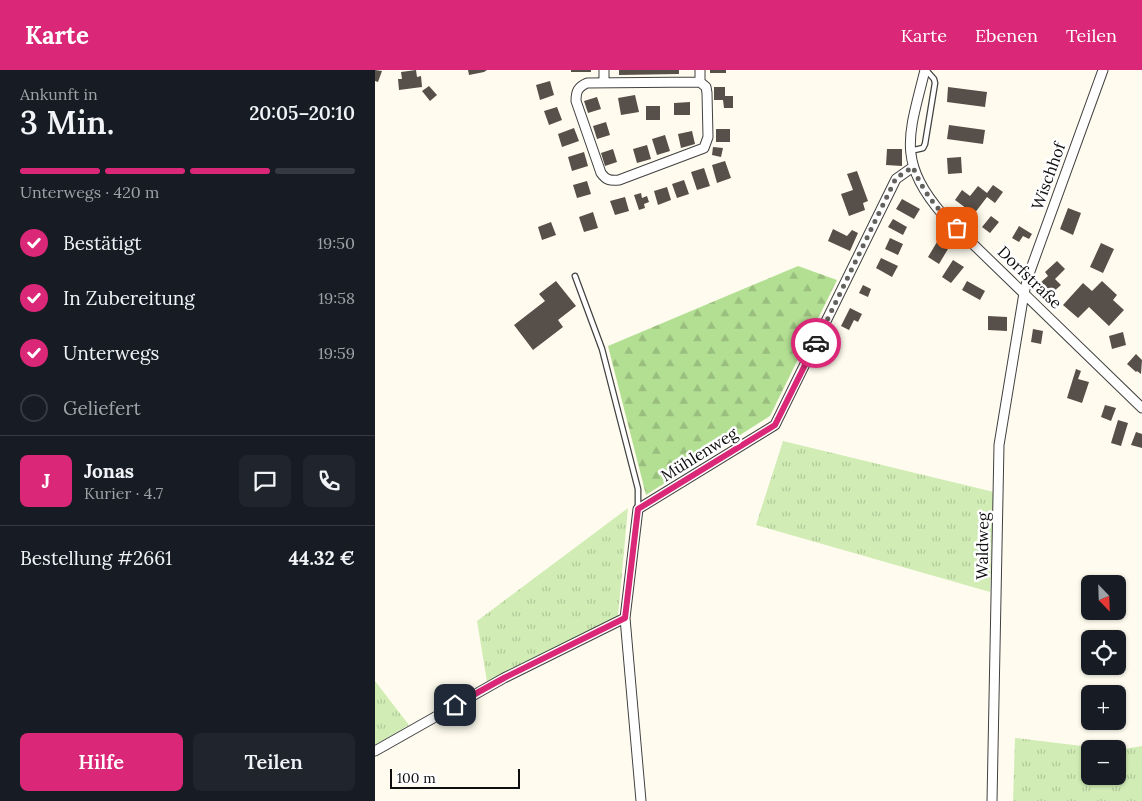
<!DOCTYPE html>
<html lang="de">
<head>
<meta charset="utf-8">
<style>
  body { margin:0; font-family:Lora,serif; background:#20242c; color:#f1f3f6; height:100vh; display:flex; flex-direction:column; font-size:19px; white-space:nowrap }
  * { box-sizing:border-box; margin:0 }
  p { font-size:16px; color:#9ea1a6 }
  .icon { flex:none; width:28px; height:28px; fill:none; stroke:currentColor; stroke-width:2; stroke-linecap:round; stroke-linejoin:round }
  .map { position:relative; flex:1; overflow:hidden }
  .details { display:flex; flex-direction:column; background:#171b24; width:375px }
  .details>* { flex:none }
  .needle { width:32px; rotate:157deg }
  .fabs { position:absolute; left:706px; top:505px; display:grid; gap:10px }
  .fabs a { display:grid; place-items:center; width:45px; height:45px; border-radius:8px; background:#171b24; box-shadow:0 1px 4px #0004; font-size:25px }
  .scale { position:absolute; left:15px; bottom:12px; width:130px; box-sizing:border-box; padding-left:5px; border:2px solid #0e0e0e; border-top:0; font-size:14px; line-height:18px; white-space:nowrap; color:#0e0e0e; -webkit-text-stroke:4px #fff; paint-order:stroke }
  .pin { position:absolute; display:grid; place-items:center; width:42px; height:42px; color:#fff; margin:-21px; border-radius:10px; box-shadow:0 2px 8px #0006 }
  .courier { position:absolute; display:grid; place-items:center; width:50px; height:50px; margin:-25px; border:4px solid #db2777; border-radius:50%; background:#fff; color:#222; box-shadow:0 1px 6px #0007 }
  .summary em { font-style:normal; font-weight:600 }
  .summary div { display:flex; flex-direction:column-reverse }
  .summary { display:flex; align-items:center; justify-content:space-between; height:85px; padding:0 20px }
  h1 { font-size:32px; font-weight:600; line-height:38px }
  .bar { display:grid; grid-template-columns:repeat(4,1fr); gap:8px 5px; align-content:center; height:60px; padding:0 20px }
  .bar i { height:6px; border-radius:4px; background:#363941 }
  .bar .selected { background:#db2777 }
  .bar p { grid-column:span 4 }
  .line { display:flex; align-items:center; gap:12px; padding:0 20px; border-top:1px solid #363941 }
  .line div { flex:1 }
  .round { display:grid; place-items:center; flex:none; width:52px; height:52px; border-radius:8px; background:#20242c }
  ol { padding:0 20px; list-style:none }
  li { display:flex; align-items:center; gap:15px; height:55px }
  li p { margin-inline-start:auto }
  li .icon { padding:5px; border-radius:50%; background:#db2777; color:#fff; stroke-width:4 }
  li:last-child { color:#9ea1a6 }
  li i { width:28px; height:28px; border:2px solid #363941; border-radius:50% }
  .button { display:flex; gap:10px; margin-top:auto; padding:10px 20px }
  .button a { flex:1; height:58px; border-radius:8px; background:#db2777; color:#fff; font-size:20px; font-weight:600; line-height:58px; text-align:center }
  .button a+a { background:#20242c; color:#f1f3f6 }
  header { display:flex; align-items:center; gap:30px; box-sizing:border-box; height:70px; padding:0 25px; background:#db2777; color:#fff }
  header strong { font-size:24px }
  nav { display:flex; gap:28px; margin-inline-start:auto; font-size:18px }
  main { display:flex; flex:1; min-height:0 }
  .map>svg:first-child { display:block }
  .grass { fill:url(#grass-tufts) }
  .forest { fill:url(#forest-firs) }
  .building { fill:#574f49 }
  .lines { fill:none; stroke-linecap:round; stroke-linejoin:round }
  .lane-casing { stroke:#414141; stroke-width:7 }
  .street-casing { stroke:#414141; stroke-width:11 }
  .lane { stroke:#fff; stroke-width:4.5 }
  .street { stroke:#fff; stroke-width:9 }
  .done { stroke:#62615d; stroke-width:5; stroke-dasharray:0 9 }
  .route { stroke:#db2777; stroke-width:6 }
  .labels { text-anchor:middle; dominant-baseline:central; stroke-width:5; stroke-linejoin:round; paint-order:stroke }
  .street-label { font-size:16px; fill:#0e0e0e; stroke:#fff }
</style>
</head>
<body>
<header>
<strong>Karte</strong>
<nav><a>Karte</a><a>Ebenen</a><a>Teilen</a></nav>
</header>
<main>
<section class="details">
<div class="summary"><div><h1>3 Min.</h1><p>Ankunft in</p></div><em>20:05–20:10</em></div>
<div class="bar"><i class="selected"></i><i class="selected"></i><i class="selected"></i><i></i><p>Unterwegs · 420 m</p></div>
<ol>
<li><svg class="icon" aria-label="check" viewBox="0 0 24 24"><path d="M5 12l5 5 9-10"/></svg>Bestätigt<p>19:50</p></li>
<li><svg class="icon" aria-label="check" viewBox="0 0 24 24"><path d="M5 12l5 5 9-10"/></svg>In Zubereitung<p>19:58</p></li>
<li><svg class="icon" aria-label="check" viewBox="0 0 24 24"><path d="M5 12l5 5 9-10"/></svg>Unterwegs<p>19:59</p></li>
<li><i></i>Geliefert</li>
</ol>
<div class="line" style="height:90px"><b class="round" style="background:#db2777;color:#fff">J</b><div><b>Jonas</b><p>Kurier · 4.7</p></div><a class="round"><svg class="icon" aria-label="chat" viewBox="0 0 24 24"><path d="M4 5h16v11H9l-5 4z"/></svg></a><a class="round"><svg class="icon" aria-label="phone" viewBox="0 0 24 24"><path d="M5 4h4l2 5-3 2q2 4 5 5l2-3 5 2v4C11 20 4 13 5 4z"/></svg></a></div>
<div class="line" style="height:65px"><div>Bestellung #2661</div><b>44.32 €</b></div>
<div class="button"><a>Hilfe</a><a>Teilen</a></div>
</section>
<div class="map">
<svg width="767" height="731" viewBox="0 0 767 731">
  <defs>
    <pattern id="grass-tufts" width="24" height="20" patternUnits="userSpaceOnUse" patternTransform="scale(1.25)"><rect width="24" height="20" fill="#d1edb5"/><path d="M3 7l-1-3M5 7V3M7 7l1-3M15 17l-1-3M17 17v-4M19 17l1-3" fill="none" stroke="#b2ca9a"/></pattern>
    <pattern id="forest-firs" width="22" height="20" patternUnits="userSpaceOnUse" patternTransform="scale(1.25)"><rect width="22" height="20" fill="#b3df93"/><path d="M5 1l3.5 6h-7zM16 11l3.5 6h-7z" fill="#99be7e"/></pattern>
  </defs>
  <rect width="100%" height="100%" fill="#fffcef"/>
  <path class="grass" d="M408,371L619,422L615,522L381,455Z
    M253,438L243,546L112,612L102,551Z
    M0,611L34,655L0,675Z
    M640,668L732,679H715V706H742L743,680L767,676V731H638Z"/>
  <path class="forest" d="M423,196L462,210L395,346L271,425L233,276Z"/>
  <path class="building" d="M0,0L7,1L3,12L0,11Z
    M41,0L42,7L46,6L47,17L24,20L23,9H27L26,2Z
    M93,0H112L109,2L94,5Z
    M196,0H216V2H196Z
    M244,0H304V4L244,5Z
    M335,0H351V3H335Z
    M175,11L179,25L165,30L161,15Z
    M54,16L62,25L55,31L47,21Z
    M339,17H350V26H358V38H349L348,30H339Z
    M573,17L612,22L610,37L572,32Z
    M260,25L264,42L246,45L243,28Z
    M222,27L226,39L213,43L209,31Z
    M315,32V45H299V33Z
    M271,36H285V50H271Z
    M182,37L187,50L174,55L169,41Z
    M231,52L235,65L222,69L218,56Z
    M574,55L610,60L608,74L572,69Z
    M199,58L204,71L187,77L183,64Z
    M341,59H355V72H341Z
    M317,61L320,74L306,78L303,64Z
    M290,65L295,81L282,85L277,69Z
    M272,75L276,89L262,93L258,79Z
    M338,77L348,78L346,87L337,85Z
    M238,79L242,92L230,96L226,83Z
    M512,79H527V96L511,95Z
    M209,82L213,96L197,101L193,87Z
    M586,87L587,103L573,104L572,88Z
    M350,91L356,108L342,113L337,95Z
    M329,98L335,116L322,120L316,102Z
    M482,101L493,131L488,133L490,140L474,146L466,124L478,120L472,104Z
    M309,110L314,124L302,128L297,114Z
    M212,111L216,124L202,128L198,115Z
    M618,115L628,122L620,133L612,127L599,144L580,130L587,120L595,126L603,116L612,123Z
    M292,117L296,130L283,135L279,121Z
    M266,123L267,128L272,126L274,132L269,134L270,138L264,140L259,125Z
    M250,127L254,141L240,145L235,131Z
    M527,129L545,139L539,149L521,139Z
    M693,138L706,143L698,165L685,159Z
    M218,142L223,158L209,162L204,147Z
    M616,146L624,152L615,163L607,157Z
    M518,149L532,157L528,165L513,157Z
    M176,152L181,165L167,170L163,157Z
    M644,156L657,164L654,169L648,166L644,172L637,168Z
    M458,159L472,166L477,160L483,163L475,181L453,171Z
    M515,168L528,174L523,185L510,179Z
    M562,172L573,179L564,194L553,187Z
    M726,173L739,179L728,203L715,197Z
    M506,188L523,196L517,207L501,198Z
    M578,190L589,197L576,213L567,207Z
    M682,191L690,199L680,209L686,215L677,223L666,212L673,206L670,202Z
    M181,211L201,236L183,250L188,257L158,280L139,255L170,231L164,224Z
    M592,211L610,221L605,230L587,220Z
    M727,211L742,225L738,230L749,240L734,256L714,237L703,248L688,235L708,213L717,221Z
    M488,215L496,219L493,227L484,223Z
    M475,238L487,244L483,252L479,250L474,260L466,256Z
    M613,246L632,247V261L613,260Z
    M658,259L668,261L666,274L656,272Z
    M748,262L751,275L737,279L734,266Z
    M761,284L767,290L766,304L762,301L761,302L752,294Z
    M701,299L706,301L703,309L714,312L707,333L692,328Z
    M730,335L741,338L736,351L726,347Z
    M743,350L753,353L746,376L736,373Z
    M761,362L767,364V378L756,375Z"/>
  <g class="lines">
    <g class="lane-casing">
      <path id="lane" d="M535,81L548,78L550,74L560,13L559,9L551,0
        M200,206L227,279L263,419V438"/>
    </g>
    <g class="street-casing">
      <path id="street" d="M325,0V12
        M550,0C534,65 521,90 568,145L767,338
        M325,12L331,17L332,23L333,67L329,78L244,110C235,111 231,110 226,103L201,31C201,21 203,17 212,13Z
        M229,13V0
        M0,681L129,608L250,548
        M266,731L250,548L263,439L400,355L521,109L538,97
        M617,731L624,375L649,223L654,204L728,0"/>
    </g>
    <use href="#lane" class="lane"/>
    <use href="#street" class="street"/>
  </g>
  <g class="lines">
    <path class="done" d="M441,273L521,108L538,97C548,122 563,140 582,158"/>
    <path class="route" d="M80,635L129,608L250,548L263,439L400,355L441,273"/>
  </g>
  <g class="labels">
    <g class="street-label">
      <text transform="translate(673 106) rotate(-70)">Wischhof</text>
      <text transform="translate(655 207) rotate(44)">Dorfstraße</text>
      <text transform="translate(324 384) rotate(-32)">Mühlenweg</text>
      <text transform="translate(607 476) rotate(-89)">Waldweg</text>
    </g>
  </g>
</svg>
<div class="fabs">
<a><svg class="needle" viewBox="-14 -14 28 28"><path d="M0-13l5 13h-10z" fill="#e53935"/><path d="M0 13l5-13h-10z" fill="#9ea1a6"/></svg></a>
<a><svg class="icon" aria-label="locate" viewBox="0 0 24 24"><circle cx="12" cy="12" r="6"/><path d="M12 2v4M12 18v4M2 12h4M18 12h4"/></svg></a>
<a>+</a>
<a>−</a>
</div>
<div class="scale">100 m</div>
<div class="pin" style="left:582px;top:158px;background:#ea580c"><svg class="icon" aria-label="bag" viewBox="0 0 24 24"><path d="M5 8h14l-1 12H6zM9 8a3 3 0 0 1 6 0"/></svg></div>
<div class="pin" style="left:80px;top:635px;background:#1f2937"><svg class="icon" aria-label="home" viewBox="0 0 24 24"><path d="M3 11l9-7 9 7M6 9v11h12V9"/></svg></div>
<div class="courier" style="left:441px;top:273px"><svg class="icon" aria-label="car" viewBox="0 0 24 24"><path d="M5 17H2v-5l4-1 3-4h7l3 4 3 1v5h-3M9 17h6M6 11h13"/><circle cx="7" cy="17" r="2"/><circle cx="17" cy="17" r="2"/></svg></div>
</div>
</main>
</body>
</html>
